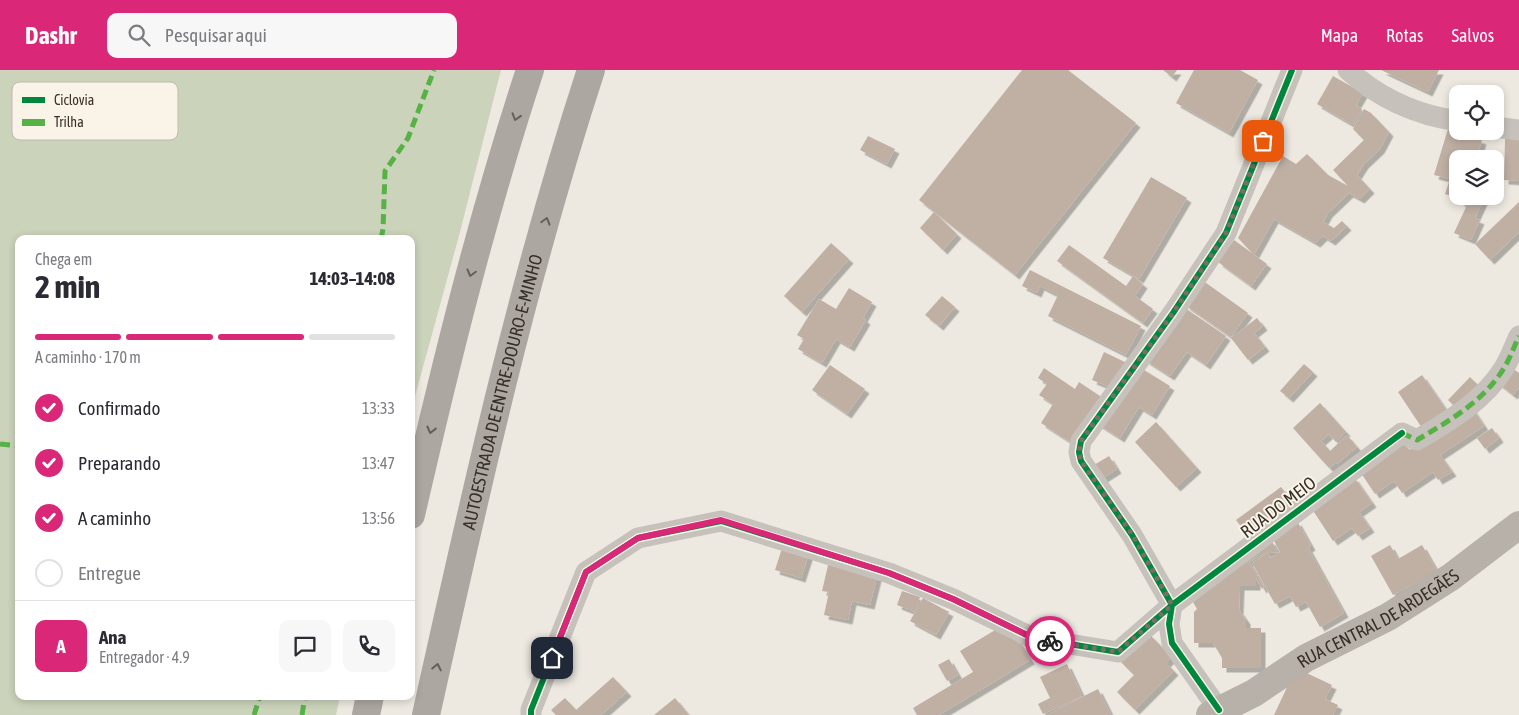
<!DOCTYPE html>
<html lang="pt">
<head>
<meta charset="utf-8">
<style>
  body { margin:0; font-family:"Asap Condensed",sans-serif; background:#f7f7f7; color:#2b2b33; height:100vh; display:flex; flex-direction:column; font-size:19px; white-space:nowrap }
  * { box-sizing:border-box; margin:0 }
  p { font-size:16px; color:#7c7c81 }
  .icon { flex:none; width:28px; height:28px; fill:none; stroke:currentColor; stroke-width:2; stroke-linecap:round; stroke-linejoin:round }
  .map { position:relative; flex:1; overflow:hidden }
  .side { position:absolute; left:15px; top:165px; width:400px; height:465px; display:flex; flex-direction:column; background:#fff; border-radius:10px; box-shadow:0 2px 8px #0003 }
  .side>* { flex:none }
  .buttons { position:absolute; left:1449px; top:15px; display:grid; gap:10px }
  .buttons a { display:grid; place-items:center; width:55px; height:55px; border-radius:10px; background:#fff; box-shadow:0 2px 8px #0003; font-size:25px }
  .pin { position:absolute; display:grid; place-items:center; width:42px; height:42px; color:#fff; margin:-21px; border-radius:10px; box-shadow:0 2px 8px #0006 }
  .courier { position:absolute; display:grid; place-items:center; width:50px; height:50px; margin:-25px; border:4px solid #db2777; border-radius:50%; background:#fff; color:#222; box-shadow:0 1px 6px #0007 }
  .overview em { font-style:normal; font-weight:700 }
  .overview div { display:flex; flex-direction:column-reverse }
  .overview { display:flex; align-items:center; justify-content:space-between; height:85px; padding:0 20px }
  h1 { font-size:32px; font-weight:700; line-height:38px }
  .bar { display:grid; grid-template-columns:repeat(4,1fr); gap:8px 5px; align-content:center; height:60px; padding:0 20px }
  .bar i { height:6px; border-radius:4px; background:#e1e1e2 }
  .bar .current { background:#db2777 }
  .bar p { grid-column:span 4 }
  .line { display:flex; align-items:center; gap:12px; padding:0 20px; border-top:1px solid #e1e1e2 }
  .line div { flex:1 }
  .round { display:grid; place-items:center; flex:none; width:52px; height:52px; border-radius:10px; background:#f7f7f7 }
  ol { padding:0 20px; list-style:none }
  li { display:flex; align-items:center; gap:15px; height:55px }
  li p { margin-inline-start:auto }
  li .icon { padding:5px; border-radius:50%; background:#db2777; color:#fff; stroke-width:4 }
  li:last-child { color:#7c7c81 }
  li i { width:28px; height:28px; border:2px solid #e1e1e2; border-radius:50% }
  header { display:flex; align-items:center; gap:30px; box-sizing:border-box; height:70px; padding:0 25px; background:#db2777; color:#fff }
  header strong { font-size:24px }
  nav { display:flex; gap:28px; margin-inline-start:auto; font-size:18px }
  .search { width:350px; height:45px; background:#f7f7f7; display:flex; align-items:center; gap:12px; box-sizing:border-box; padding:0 18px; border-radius:10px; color:#7c7c81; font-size:19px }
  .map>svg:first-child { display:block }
  .green { fill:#cbd3bb }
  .building { fill:#c0afa3; filter:url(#shadow) }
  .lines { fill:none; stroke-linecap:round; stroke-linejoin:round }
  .street { stroke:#c6c1ba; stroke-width:21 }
  .secondary { stroke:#b7b1aa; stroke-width:28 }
  .highway { stroke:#aca7a0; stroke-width:28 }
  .quiet { stroke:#56b245; stroke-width:5; stroke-dasharray:10 5; stroke-linecap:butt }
  .cycleway-casing { stroke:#faf4e8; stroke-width:9 }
  .cycleway { stroke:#00873e; stroke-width:6 }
  .oneway { stroke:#665f58 }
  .done { stroke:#777069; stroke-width:5; stroke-dasharray:0 9 }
  .route { stroke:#db2777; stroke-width:6 }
  .labels { text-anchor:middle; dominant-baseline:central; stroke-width:4; stroke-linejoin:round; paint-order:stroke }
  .street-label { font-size:18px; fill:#372f28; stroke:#faf4e8 }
  .key { fill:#faf4e8; stroke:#c0b9ae; stroke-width:1 }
  .key-label { font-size:14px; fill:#372f28 }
</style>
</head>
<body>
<header>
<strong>Dashr</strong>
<div class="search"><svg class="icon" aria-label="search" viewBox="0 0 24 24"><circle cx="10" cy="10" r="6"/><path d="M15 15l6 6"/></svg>Pesquisar aqui</div>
<nav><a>Mapa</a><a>Rotas</a><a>Salvos</a></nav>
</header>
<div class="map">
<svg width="1519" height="645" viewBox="0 0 1519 645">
  <defs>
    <filter id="shadow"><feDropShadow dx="4.5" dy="4.5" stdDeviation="0" flood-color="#0004"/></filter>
  </defs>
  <rect width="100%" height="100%" fill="#ede9e1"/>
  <path class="green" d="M0,0H501L460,162L411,341V169H19V626H340L336,645H0Z"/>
  <path class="building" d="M1022,0H1068L1136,53L1015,205L919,130Z
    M1163,0H1177L1172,7Z
    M1194,0H1240L1258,10L1229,63L1176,33Z
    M1381,0H1439L1428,22Z
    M1333,6L1363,23L1356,35L1362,39L1353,55L1317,34Z
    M1364,39L1371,43L1389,62L1380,79L1364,94L1357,105L1370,119L1360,129L1349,123L1328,143L1323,152L1334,158L1342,151L1347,156L1331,171L1323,166L1316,173L1274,149L1254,185L1238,168L1283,86L1296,94L1307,84L1328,105L1348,116L1333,100L1364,70L1353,59Z
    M1448,59L1482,70L1476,89H1458V126H1485L1475,148L1480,150L1471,170L1454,163L1467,135L1460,132L1461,129L1445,124L1450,109L1434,105Z
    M868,66L895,79L887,94L860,80Z
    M1505,69H1519V111L1504,110Z
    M1151,107L1187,128L1139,209L1103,188Z
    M1519,132V162L1490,190L1475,174Z
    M934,142L957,164L943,180L920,158Z
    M1234,170L1267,194L1251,216L1218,192Z
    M831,173L849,189L802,242L784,226Z
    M1069,175L1126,216L1133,206L1143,214L1135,226L1153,239L1143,253L1057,191Z
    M1030,200L1141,256L1126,285L1048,246L1058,225L1040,216L1037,223L1022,216Z
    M1202,210L1248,243L1231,267L1185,235Z
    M849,218L872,232L863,248L866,250L850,277L836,269L822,293L798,279L804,269L797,265L819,229L836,239Z
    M942,226L955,237L939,256L925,245Z
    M1182,236L1226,266L1206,295L1187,282L1170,306L1145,290Z
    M1257,248L1263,256L1254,263L1265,277L1248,290L1231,268Z
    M1104,282L1127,293L1115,319L1092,310Z
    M1304,294L1313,302L1289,328L1280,321Z
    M830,295L865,319L847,344L812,320Z
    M1136,295L1170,316L1152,345L1139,337L1120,368L1098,354Z
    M1508,295L1519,303V317L1513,325L1495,311Z
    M1044,298L1075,319L1079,312L1103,328L1072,373L1041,353L1053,334L1039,325L1047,314L1038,308Z
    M1422,305L1449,344L1424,361L1398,322Z
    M1470,307L1479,316L1457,339L1448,330Z
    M1320,333L1346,362L1336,372L1329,364L1321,371L1330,381L1347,365L1357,377L1337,394L1336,392L1329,398L1293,358Z
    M1472,338L1484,356L1440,385L1452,402L1438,410L1433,402L1402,423L1394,411L1375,424L1359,400L1403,372L1409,380Z
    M1156,352L1197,398L1176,417L1135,372Z
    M1492,358L1499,368L1485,379L1477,368Z
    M1109,386L1117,399L1103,408L1094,395Z
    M1354,407L1372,433L1359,442L1370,458L1358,466L1352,458L1333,471L1310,436Z
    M1281,417L1294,433L1248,466L1236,450Z
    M1297,451L1311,476L1308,478L1344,543L1320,557L1306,532L1296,537L1290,526L1275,534L1252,493L1268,483L1270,488L1280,482L1271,465Z
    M1271,470L1278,482L1265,483L1249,492L1264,517L1262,519L1256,508V516H1240L1239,540L1246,550V558H1261V598H1222V588L1213,573H1194V542L1197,539L1187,521Z
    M784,472L810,480L801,508L775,500Z
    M1390,475L1398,489L1422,475L1437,501L1393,525L1371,486Z
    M829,491L878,503L870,535L852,531L848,550L824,545L829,522L822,521Z
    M902,521L920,527L915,542L897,535Z
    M923,528L949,542L936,565L910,551Z
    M1007,553L1030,590L939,645H917L913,638L973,602L960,581Z
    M1148,563L1172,587L1166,593L1174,601L1135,640L1117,622L1134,605L1120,591Z
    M949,589L958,605L947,611L938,595Z
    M1067,594L1082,626L1043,644L1038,634L1050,628L1040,607Z
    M1296,598L1332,615L1325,629L1338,635L1333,645H1274Z
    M613,607L627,622L601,645H556L551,640L565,628L576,640Z
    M1098,619L1111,645H1047L1086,625Z
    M675,628L689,645H654Z"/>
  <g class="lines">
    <path class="street" d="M1348,0C1380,29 1415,45 1458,51
      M1495,57L1519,60
      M1219,640L1172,573L1169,554L1172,535L1132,465L1081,391L1079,382L1081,371L1173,243L1226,163L1292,0
      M531,645V640L586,502L638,468L721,451L889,503L953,529L1033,568L1118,582L1172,535L1402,363L1417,370C1449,351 1484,331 1504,298C1510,288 1514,277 1519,266"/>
    <path class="secondary" id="s1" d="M1210,645L1254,623L1306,588L1388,547L1451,507L1519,455"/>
    <g class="highway">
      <path d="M411,445C445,296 482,146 530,0"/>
      <path d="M366,645L370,626"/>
      <path id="s2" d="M426,645C474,429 522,211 591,0"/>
    </g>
    <path class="quiet" d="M381,169L383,159L385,101L408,68L434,0
      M1402,363L1417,370C1449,351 1484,331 1504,298C1510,288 1514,277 1519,266
      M0,374L19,376
      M254,645L260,626
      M302,645L305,626"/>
    <g class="cycleway-casing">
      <path id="cycleway" d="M1219,640L1172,573L1169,554L1172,535L1132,465L1081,391L1079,382L1081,371L1173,243L1226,163L1292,0
        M531,645V640L586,502L638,468L721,451L889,503L953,529L1033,568L1118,582L1172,535L1402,363"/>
    </g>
    <use href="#cycleway" class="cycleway"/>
  </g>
  <defs><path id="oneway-chevron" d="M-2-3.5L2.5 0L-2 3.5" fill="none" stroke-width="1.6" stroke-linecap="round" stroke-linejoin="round" transform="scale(1.25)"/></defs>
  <g class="oneway">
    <use href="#oneway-chevron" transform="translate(516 47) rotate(107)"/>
    <use href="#oneway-chevron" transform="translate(546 151) rotate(-74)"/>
    <use href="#oneway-chevron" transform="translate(471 203) rotate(105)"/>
    <use href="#oneway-chevron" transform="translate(431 360) rotate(104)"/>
    <use href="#oneway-chevron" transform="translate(437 597) rotate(-78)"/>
  </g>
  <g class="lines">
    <path class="done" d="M1050,571L1118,582L1172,535L1132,464L1081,391L1079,382L1081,371L1173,243L1226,163L1263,71"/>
    <path class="route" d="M552,588L586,502L638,468L721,450L889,503L953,529L1033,568L1050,571"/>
  </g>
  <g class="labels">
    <g class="street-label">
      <text stroke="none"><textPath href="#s2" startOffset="332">AUTOESTRADA DE ENTRE-DOURO-E-MINHO</textPath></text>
      <text transform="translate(1278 437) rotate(-37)">RUA DO MEIO</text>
      <text stroke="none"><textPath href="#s1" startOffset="194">RUA CENTRAL DE ARDEGÃES</textPath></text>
    </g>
  </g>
  <rect x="12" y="12" width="166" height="58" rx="8" class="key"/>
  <rect x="22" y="27" width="23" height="6" fill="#00873e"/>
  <rect x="22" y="49" width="23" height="7" fill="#56b245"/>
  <g class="key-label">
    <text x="54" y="35">Ciclovia</text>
    <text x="54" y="57">Trilha</text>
  </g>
</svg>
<div class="buttons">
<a><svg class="icon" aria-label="locate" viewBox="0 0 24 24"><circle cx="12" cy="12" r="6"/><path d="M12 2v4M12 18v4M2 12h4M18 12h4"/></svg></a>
<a><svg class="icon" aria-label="layers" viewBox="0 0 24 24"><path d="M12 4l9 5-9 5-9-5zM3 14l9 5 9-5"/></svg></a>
</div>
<div class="pin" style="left:1263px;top:71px;background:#ea580c"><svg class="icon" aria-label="bag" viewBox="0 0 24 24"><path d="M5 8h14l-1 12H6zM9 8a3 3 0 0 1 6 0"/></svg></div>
<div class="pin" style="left:552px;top:588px;background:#1f2937"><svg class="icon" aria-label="home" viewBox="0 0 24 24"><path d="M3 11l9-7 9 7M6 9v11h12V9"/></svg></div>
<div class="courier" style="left:1050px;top:571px"><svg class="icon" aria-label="bike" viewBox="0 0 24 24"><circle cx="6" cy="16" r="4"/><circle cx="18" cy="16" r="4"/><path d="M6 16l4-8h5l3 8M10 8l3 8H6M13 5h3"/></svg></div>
<section class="side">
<div class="overview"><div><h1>2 min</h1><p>Chega em</p></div><em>14:03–14:08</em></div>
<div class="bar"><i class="current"></i><i class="current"></i><i class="current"></i><i></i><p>A caminho · 170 m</p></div>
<ol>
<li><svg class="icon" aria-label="check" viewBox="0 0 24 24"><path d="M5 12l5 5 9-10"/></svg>Confirmado<p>13:33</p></li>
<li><svg class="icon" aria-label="check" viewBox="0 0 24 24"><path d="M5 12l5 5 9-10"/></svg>Preparando<p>13:47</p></li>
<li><svg class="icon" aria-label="check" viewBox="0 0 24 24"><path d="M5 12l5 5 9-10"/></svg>A caminho<p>13:56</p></li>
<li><i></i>Entregue</li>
</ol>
<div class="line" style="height:90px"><b class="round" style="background:#db2777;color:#fff">A</b><div><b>Ana</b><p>Entregador · 4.9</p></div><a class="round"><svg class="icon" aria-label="chat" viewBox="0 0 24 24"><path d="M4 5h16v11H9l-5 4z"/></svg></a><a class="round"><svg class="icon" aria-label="phone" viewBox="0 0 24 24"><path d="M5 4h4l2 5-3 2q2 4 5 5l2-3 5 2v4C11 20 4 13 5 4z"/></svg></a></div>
</section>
</div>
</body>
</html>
